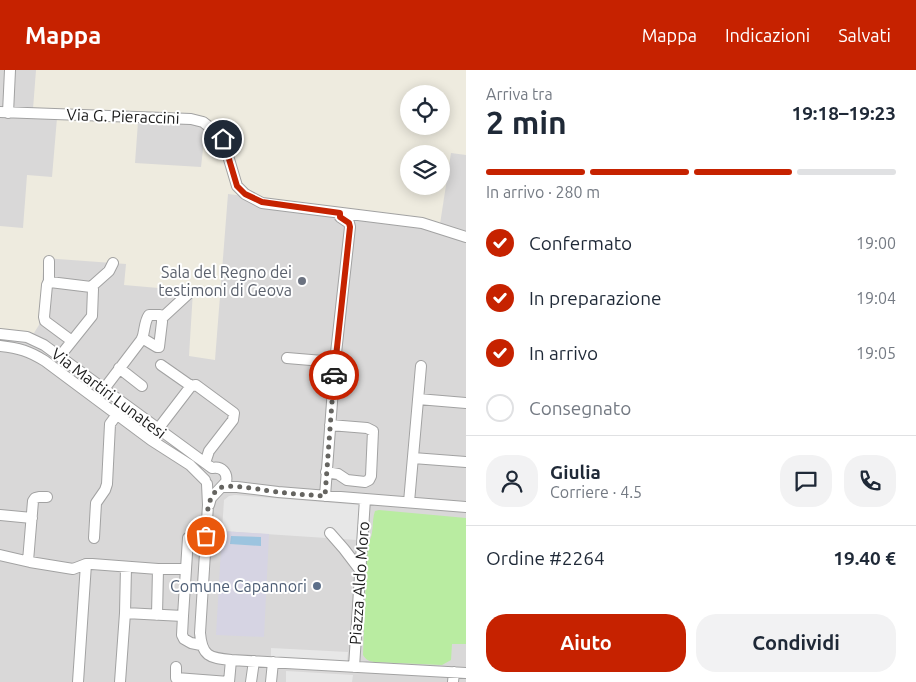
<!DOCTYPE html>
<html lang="it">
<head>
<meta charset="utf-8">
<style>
  body { margin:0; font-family:Ubuntu,sans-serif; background:#f2f2f3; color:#1f2937; height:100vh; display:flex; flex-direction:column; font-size:19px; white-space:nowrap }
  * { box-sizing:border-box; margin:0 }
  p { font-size:16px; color:#747a83 }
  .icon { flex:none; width:28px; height:28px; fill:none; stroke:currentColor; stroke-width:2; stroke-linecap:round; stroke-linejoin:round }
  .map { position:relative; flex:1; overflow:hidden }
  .side { display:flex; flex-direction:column; background:#fff; width:450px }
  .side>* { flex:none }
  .fabs { position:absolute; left:400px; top:15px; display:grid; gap:10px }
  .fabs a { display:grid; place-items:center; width:50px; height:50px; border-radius:50%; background:#fff; box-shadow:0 2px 12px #0003; font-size:25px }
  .pin { position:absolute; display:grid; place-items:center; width:42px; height:42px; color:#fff; margin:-21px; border:2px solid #fff; border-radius:50%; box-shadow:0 1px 5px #0007 }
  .courier { position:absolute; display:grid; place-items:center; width:50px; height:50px; margin:-25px; border:4px solid #c62200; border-radius:50%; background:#fff; color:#222; box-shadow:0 1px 6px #0007 }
  .summary em { font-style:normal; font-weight:600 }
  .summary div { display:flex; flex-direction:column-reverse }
  .summary { display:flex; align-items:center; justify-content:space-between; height:85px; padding:0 20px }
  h1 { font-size:32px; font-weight:600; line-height:38px }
  .bar { display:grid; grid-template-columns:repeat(4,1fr); gap:8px 5px; align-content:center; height:60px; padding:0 20px }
  .bar i { height:6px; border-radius:4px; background:#e0e1e3 }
  .bar .current { background:#c62200 }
  .bar p { grid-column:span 4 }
  .line { display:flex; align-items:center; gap:12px; padding:0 20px; border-top:1px solid #e0e1e3 }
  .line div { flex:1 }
  .round { display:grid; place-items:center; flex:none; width:52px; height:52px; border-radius:20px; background:#f2f2f3 }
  ol { padding:0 20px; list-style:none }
  li { display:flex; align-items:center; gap:15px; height:55px }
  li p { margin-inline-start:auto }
  li .icon { padding:5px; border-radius:50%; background:#c62200; color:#fff; stroke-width:4 }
  li:last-child { color:#747a83 }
  li i { width:28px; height:28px; border:2px solid #e0e1e3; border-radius:50% }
  .cta { display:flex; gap:10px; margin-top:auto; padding:10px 20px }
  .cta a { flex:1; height:58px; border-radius:20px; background:#c62200; color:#fff; font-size:20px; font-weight:600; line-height:58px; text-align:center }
  .cta a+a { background:#f2f2f3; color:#1f2937 }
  header { display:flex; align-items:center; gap:30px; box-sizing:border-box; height:70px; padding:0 25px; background:#c62200; color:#fff }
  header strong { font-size:24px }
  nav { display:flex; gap:28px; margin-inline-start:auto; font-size:18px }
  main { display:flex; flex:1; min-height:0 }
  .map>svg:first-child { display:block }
  .residential { fill:#d9d8d8 }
  .grass { fill:#b9eca1 }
  .parking { fill:#e7e7e7 }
  .plaza { fill:#d6d4e3; fill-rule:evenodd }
  .water { fill:#9cc4df }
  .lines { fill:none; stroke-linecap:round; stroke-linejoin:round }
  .minor-casing { stroke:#a2a2a2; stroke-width:12 }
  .minor { stroke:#fff; stroke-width:10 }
  .done { stroke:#656460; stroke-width:5; stroke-dasharray:0 9 }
  .route { stroke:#c62200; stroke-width:6 }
  .worship-dot { fill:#6b7280; stroke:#fff; stroke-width:2 }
  .service-dot { fill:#5c6f8a; stroke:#fff; stroke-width:2 }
  .labels { text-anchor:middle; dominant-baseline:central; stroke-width:4; stroke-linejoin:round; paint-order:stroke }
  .street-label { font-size:16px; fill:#1b1b1b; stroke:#fff }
  .worship-label { font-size:16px; fill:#5b616d; stroke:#fff; text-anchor:end }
  .service-label { font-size:16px; fill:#4e5e75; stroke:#fff; text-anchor:end }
</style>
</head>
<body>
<header>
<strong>Mappa</strong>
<nav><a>Mappa</a><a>Indicazioni</a><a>Salvati</a></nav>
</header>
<main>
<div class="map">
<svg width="466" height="612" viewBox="0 0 466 612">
  <rect width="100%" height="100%" fill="#eeebdf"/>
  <path class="residential" d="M0,0H36L33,39L206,52L201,97L135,93L138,52L57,48L52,107L27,105L23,158L0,156Z
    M451,83L466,85V612H0V259L34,263L39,255L44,188L126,194L124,215L193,221L189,286L215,290L228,124L428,149L440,154Z"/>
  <path class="grass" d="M379,440L466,448V574H452L451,590L442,595L374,592C369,591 366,590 363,585L367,475C375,465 371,452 375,441Z"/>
  <path class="parking" d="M235,425L360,435L357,470L222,461L224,430L229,426Z
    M271,578L348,582L347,592L271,588Z
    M286,601L353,605L352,612H286Z"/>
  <path class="plaza" d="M222,461L269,464L264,567L216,565ZM231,466L261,467V475L231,474Z"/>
  <path class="water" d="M231,466L261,467V476L230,474Z"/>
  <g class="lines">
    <g class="minor-casing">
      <path id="minor" d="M0,42L191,49L203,52L216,62L223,69L237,116L245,124L262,133L422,153L466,167
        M8,43L10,0
        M49,191V210L50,212L91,217L93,219L92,246L60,286
        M49,211L47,215L44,247L45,251L72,271
        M91,217L109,201L113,193
        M162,248L188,224
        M0,264L27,267L44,275L212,398C222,396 228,403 226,412L211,428L209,435
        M0,276C19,278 29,281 45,291L151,370L190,395L205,410
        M287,288L335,292
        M161,295L191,316
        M119,298L142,316
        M104,319L142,269C145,261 144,252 149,245H160L162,248V252L159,277H157L142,268
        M418,329L466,333
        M158,359L191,316L196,315L234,343L233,350L209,381L205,393
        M413,388L466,392
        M326,402L338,404L347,410L365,412L369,410L371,406L373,361L367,358L330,355
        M207,414L208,435L200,563C202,586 209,588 231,590L466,603
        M222,417H237L278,422L466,437
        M325,426L335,292L350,157L349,153L340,147V143
        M409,432L421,296
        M0,445L32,448
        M330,463L344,479L360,500
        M94,468L96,433L105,420L107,414L110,354L121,339
        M0,485L30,492L73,499L86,494H92L158,499H185
        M28,491L33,431L35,428L39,427H47
        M125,543L183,546
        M157,545L158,499
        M201,575L191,573L184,569L182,565L183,546L188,468L197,465L206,466
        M176,597V608L229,612L231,590
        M354,597L365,429
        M78,612L86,494
        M120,612L125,543L126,497
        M251,612L254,591
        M271,612L273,592
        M453,612L454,602"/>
    </g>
    <use href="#minor" class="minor"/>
  </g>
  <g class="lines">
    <path class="done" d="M206,466C207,451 205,427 220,418C230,413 266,421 278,422C294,424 309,425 325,426L334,305"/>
    <path class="route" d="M223,69L237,116L245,124L262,132L340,143V147L349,153L350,157L334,305"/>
  </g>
  <circle class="worship-dot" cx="302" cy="211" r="5"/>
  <circle class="service-dot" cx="317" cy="516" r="5"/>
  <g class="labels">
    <g class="street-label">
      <text transform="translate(123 46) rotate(2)">Via G. Pieraccini</text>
      <text transform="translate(109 323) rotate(37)">Via Martiri Lunatesi</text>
      <text transform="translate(359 513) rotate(-86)">Piazza Aldo Moro</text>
    </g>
    <g class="worship-label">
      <text x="292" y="202">Sala del Regno dei<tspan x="292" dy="18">testimoni di Geova</tspan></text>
    </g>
    <g class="service-label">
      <text x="307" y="516">Comune Capannori</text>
    </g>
  </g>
</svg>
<div class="fabs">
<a><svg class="icon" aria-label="locate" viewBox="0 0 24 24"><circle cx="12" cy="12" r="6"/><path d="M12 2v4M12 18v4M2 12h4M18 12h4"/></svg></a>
<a><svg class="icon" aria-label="layers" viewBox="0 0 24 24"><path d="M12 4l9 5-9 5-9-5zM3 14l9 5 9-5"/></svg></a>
</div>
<div class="pin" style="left:206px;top:466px;background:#ea580c"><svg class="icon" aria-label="bag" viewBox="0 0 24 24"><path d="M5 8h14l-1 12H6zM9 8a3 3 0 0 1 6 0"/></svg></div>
<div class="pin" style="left:223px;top:69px;background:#1f2937"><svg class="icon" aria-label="home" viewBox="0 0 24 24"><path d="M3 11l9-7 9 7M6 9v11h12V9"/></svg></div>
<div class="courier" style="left:334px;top:305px"><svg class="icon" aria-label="car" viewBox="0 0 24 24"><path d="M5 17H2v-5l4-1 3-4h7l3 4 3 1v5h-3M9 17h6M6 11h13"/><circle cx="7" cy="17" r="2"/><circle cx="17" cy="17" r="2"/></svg></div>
</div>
<section class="side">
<div class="summary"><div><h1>2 min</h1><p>Arriva tra</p></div><em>19:18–19:23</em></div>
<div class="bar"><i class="current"></i><i class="current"></i><i class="current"></i><i></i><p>In arrivo · 280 m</p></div>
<ol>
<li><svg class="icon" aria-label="check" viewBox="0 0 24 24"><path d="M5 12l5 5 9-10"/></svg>Confermato<p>19:00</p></li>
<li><svg class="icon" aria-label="check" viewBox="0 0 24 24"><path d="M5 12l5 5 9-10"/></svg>In preparazione<p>19:04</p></li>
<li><svg class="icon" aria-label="check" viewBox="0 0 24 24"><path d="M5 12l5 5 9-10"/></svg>In arrivo<p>19:05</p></li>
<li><i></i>Consegnato</li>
</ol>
<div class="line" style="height:90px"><a class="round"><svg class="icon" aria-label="person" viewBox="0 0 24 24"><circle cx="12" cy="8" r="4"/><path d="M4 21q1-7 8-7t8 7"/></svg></a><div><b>Giulia</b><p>Corriere · 4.5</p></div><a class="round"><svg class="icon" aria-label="chat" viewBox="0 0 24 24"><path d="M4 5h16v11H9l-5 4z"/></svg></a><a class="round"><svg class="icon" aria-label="phone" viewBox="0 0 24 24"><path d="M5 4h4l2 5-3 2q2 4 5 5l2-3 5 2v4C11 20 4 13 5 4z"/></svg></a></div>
<div class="line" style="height:65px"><div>Ordine #2264</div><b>19.40 €</b></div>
<div class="cta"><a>Aiuto</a><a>Condividi</a></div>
</section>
</main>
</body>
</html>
